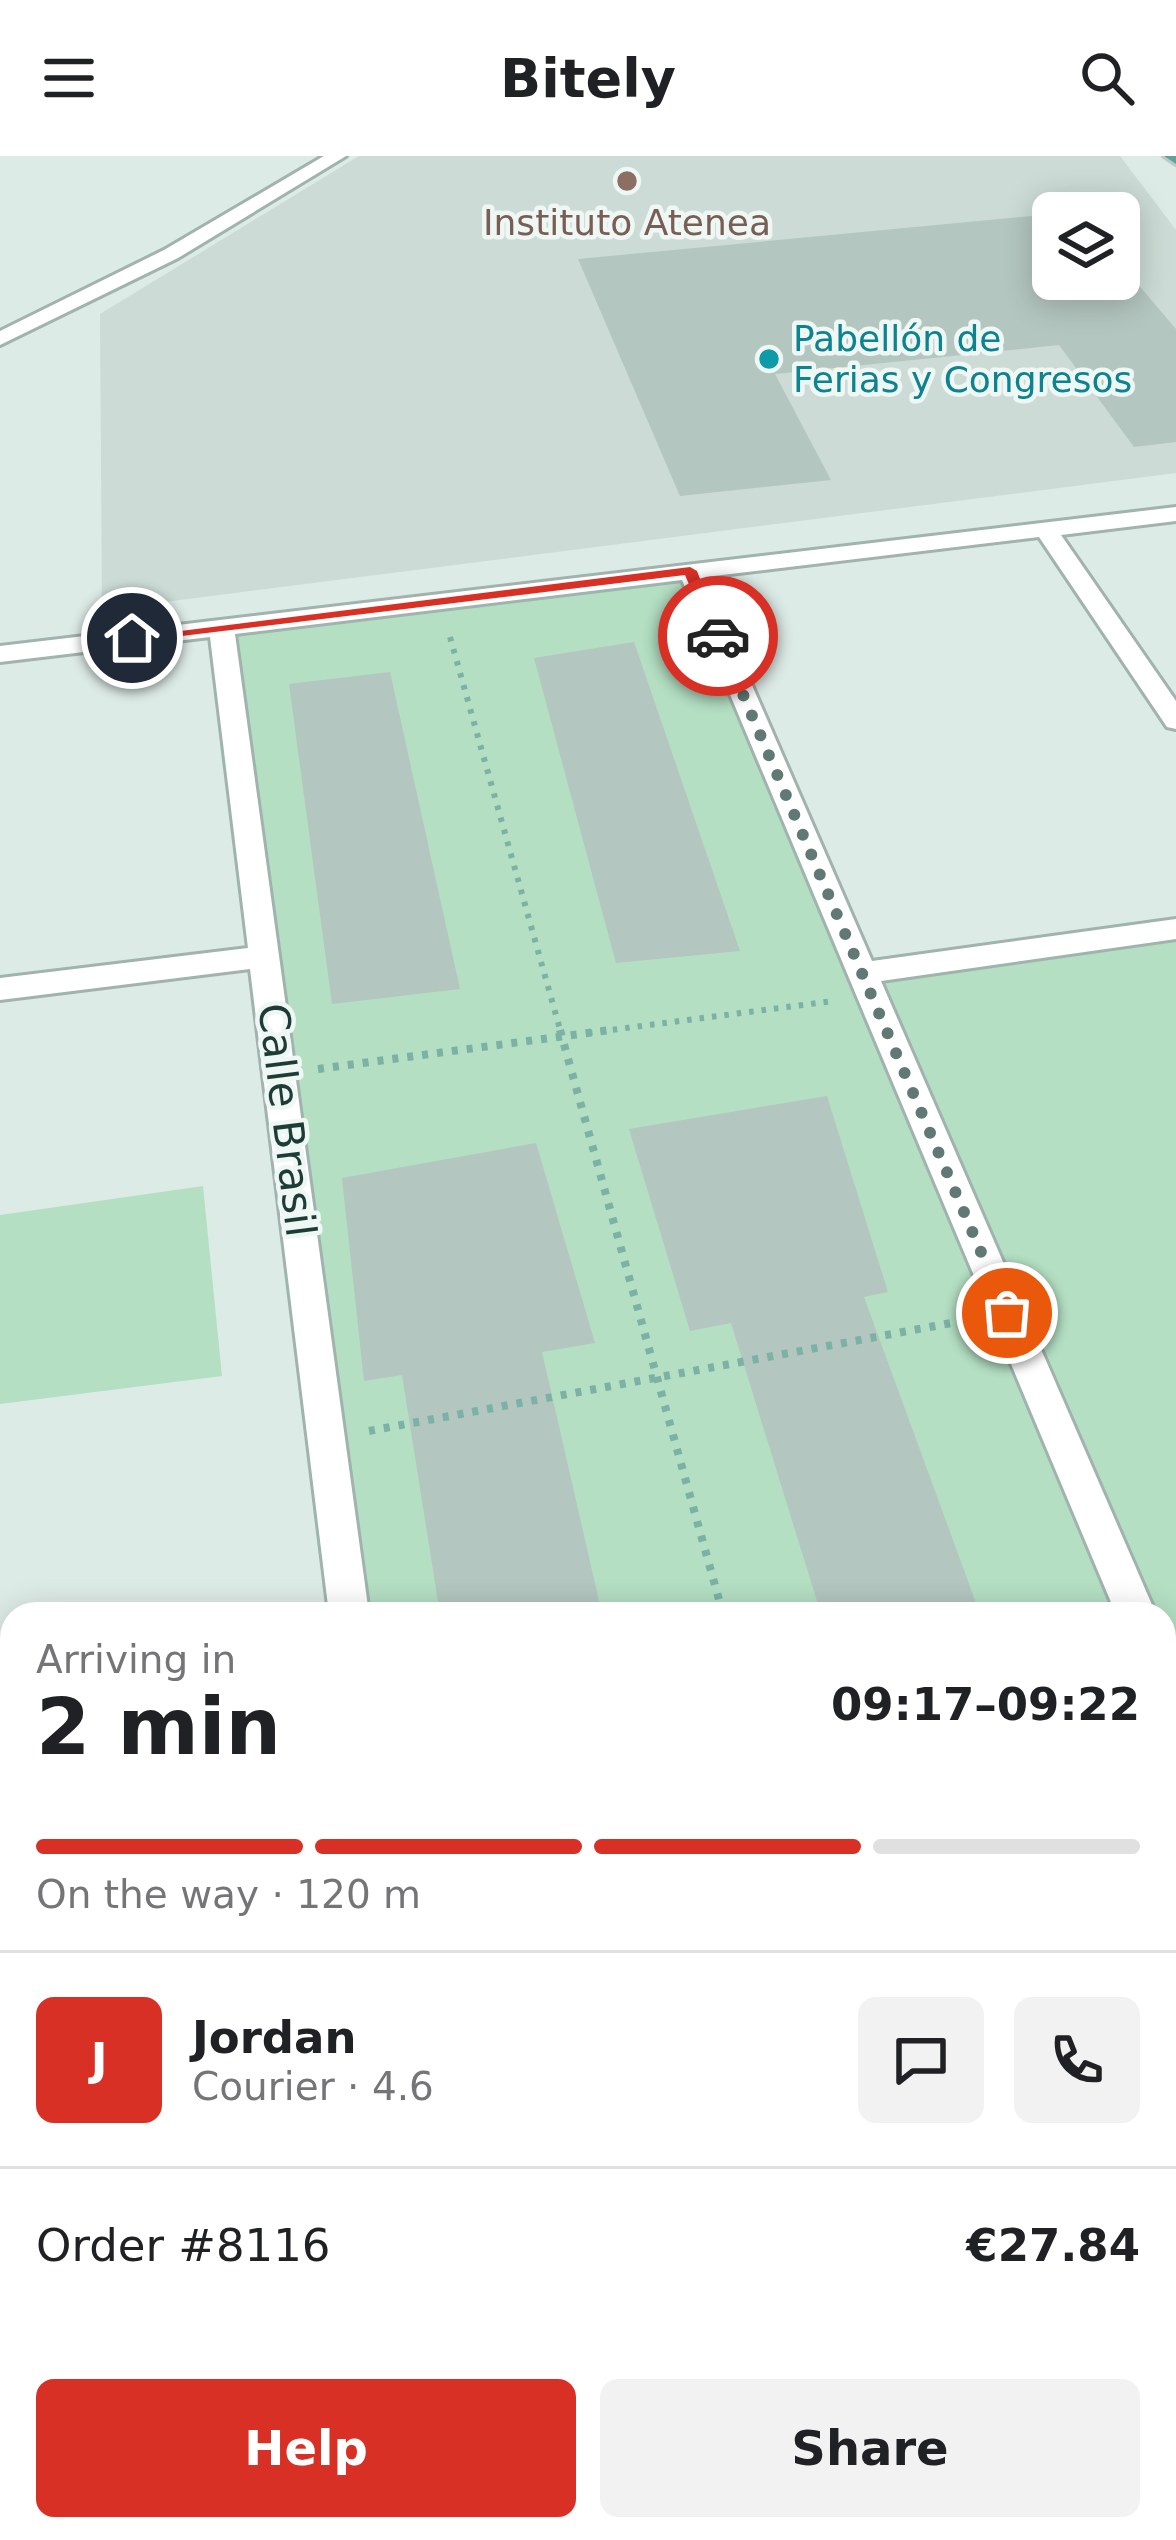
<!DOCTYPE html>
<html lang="en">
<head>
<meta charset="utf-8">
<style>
  body { margin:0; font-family:"DejaVu Sans",sans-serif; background:#f2f2f2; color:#202124; height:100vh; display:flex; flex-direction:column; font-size:45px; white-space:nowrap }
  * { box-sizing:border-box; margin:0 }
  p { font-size:39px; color:#757577 }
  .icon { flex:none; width:66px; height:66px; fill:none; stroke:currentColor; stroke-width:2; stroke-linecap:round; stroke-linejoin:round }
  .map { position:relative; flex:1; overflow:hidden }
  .sheet { position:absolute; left:0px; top:1446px; width:1176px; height:939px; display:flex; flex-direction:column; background:#fff; border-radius:36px 36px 0 0; box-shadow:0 6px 30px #0003 }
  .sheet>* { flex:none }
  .fabs { position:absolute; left:1032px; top:36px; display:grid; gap:24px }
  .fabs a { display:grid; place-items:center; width:108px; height:108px; border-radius:18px; background:#fff; box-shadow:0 6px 30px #0003; font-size:60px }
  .pin { position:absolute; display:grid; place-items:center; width:102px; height:102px; color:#fff; margin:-51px; border:6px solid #fff; border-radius:50%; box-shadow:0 3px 12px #0007 }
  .courier { position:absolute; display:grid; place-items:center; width:120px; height:120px; margin:-60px; border:9px solid #d93025; border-radius:50%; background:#fff; color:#222; box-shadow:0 3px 15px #0007 }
  .overview em { font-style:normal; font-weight:700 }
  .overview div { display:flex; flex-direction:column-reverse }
  .overview { display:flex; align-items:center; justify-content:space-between; height:204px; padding:0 36px }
  h1 { font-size:78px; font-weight:700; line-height:90px }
  .bar { display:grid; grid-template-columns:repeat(4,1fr); gap:18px 12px; align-content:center; height:144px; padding:0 36px }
  .bar i { height:15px; border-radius:9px; background:#e0e0e0 }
  .bar .current { background:#d93025 }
  .bar p { grid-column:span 4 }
  .line { display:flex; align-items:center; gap:30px; padding:0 36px; border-top:3px solid #e0e0e0 }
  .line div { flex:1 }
  .round { display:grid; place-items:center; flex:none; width:126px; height:126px; border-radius:18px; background:#f2f2f2 }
  .action { display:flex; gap:24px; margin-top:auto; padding:24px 36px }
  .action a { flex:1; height:138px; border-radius:18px; background:#d93025; color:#fff; font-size:48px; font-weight:700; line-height:138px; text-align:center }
  .action a+a { background:#f2f2f2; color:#202124 }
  header { display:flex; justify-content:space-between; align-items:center; height:156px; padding:0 36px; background:#fff; font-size:54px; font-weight:700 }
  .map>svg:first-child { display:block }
  .built { fill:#ccdbd5; fill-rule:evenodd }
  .green { fill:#b4dfc3 }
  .building { fill:#b3c6bf }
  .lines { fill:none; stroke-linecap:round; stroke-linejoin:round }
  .minor-casing { stroke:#a0b3ae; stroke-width:6 }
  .major-casing { stroke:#c0c8c7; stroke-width:6 }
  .path-far2 { stroke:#7bb2a5; stroke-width:6; stroke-dasharray:4.5 8; stroke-linecap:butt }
  .path-far1 { stroke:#7bb2a5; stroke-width:8; stroke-dasharray:6 9; stroke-linecap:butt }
  .path { stroke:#7bb2a5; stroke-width:10; stroke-dasharray:8 12; stroke-linecap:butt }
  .minor { fill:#fff; fill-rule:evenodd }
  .major { fill:#5ea599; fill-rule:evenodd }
  .route { fill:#d93025 }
  .done { stroke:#617974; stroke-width:12; stroke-dasharray:0 21.6 }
  .education-dot { fill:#8d6e63; stroke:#eef7f3; stroke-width:4.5 }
  .culture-dot { fill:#0f9aa8; stroke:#eef7f3; stroke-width:4.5 }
  .labels { text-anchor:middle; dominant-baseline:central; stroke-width:9; stroke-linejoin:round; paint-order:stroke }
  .far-education-label { font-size:36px; fill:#785e54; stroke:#eef7f3 }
  .far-culture-label { font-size:36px; fill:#0d838f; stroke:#eef7f3; text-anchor:start }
  .street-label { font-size:42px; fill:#1e3c36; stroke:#eef7f3 }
</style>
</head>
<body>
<header><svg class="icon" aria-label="menu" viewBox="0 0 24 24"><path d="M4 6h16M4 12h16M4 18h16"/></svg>Bitely<svg class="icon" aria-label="search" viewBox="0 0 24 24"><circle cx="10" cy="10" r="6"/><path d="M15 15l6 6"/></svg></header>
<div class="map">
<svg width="1176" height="2384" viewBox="0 0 1176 2384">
  <rect width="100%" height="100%" fill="#ddebe6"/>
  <path class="built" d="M359,0H1120L1176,74V317L102,454L100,158ZM1053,57H1119V123H1053Z"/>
  <path class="green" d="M676,416L1129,1458H346L221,471Z
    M1176,773V1553L1164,1525V1458H1136L862,817Z
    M203,1030L222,1220L0,1248V1059Z
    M1164,1539L1176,1567V2384H464L462,2373H1164Z"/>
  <path class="building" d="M1053,58V123H1119V106L1176,173V286L1134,291L1059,189L775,218L831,324L680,340L578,103Z
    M634,486L740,795L616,807L534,502Z
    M390,516L460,833L332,848L289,528Z
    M827,940L888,1136L864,1141L980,1458H821L731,1167L690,1175L629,973Z
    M536,987L595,1187L542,1196L602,1458H440L402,1219L364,1225L342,1022Z"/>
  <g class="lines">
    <g class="minor-casing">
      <path id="minor" d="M324,0H346L178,102L0,189V175L164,94Z
        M1176,351V365L1061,379L1176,545V573L1167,571L1039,381L705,421L872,805L1176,763V783L881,825L1156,1458H1116L682,424L235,478L369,1458H329L250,813L0,844V822L248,792L210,481L0,506V490Z
        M1164,1503L1176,1508V1571L1164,1566Z
        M436,2373H490L491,2384H437Z"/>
    </g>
    <g class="major-casing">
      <path id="major" d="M1164,0H1176V8Z"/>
    </g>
    <path class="path-far2" d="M450,481L561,877
      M588,877L833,845"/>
    <path class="path-far1" d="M560,874L723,1458
      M318,913L610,874
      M369,1275L962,1165"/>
    <path class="path" d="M980,2373L983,2384"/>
    <use href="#minor" class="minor"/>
    <use href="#major" class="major"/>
  </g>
  <path class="route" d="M690,411L697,415L723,483L711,480L685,419L132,486L125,482Z"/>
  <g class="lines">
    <path class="done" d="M718,480L1007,1157"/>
  </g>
  <circle class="education-dot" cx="627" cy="25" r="12"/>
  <circle class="culture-dot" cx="769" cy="203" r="12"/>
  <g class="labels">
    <g class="far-education-label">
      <text x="627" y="66">Instituto Atenea</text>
    </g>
    <g class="far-culture-label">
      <text x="793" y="182">Pabellón de<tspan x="793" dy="41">Ferias y Congresos</tspan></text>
    </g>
    <g class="street-label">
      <text transform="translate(287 964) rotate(83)">Calle Brasil</text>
    </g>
  </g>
</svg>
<div class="fabs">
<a><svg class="icon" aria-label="layers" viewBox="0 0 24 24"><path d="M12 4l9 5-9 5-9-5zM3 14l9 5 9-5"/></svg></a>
</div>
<div class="pin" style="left:1007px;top:1157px;background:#ea580c"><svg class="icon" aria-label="bag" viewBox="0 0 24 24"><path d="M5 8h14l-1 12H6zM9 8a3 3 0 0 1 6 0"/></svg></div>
<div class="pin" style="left:132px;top:482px;background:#1f2937"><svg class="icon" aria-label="home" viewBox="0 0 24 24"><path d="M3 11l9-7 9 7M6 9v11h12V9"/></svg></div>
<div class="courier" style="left:718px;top:480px"><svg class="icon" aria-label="car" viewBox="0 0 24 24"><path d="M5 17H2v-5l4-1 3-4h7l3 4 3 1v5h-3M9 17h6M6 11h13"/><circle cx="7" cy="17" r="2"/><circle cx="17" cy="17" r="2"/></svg></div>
<section class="sheet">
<div class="overview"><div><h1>2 min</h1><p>Arriving in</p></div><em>09:17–09:22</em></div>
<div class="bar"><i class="current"></i><i class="current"></i><i class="current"></i><i></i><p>On the way · 120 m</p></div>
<div class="line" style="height:216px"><b class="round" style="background:#d93025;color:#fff">J</b><div><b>Jordan</b><p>Courier · 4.6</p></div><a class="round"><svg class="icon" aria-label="chat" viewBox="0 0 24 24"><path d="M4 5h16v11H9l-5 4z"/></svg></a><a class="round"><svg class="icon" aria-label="phone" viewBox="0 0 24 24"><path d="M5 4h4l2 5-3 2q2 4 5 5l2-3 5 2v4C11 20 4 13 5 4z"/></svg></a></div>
<div class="line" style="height:156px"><div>Order #8116</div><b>€27.84</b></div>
<div class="action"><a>Help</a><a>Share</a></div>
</section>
</div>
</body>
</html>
